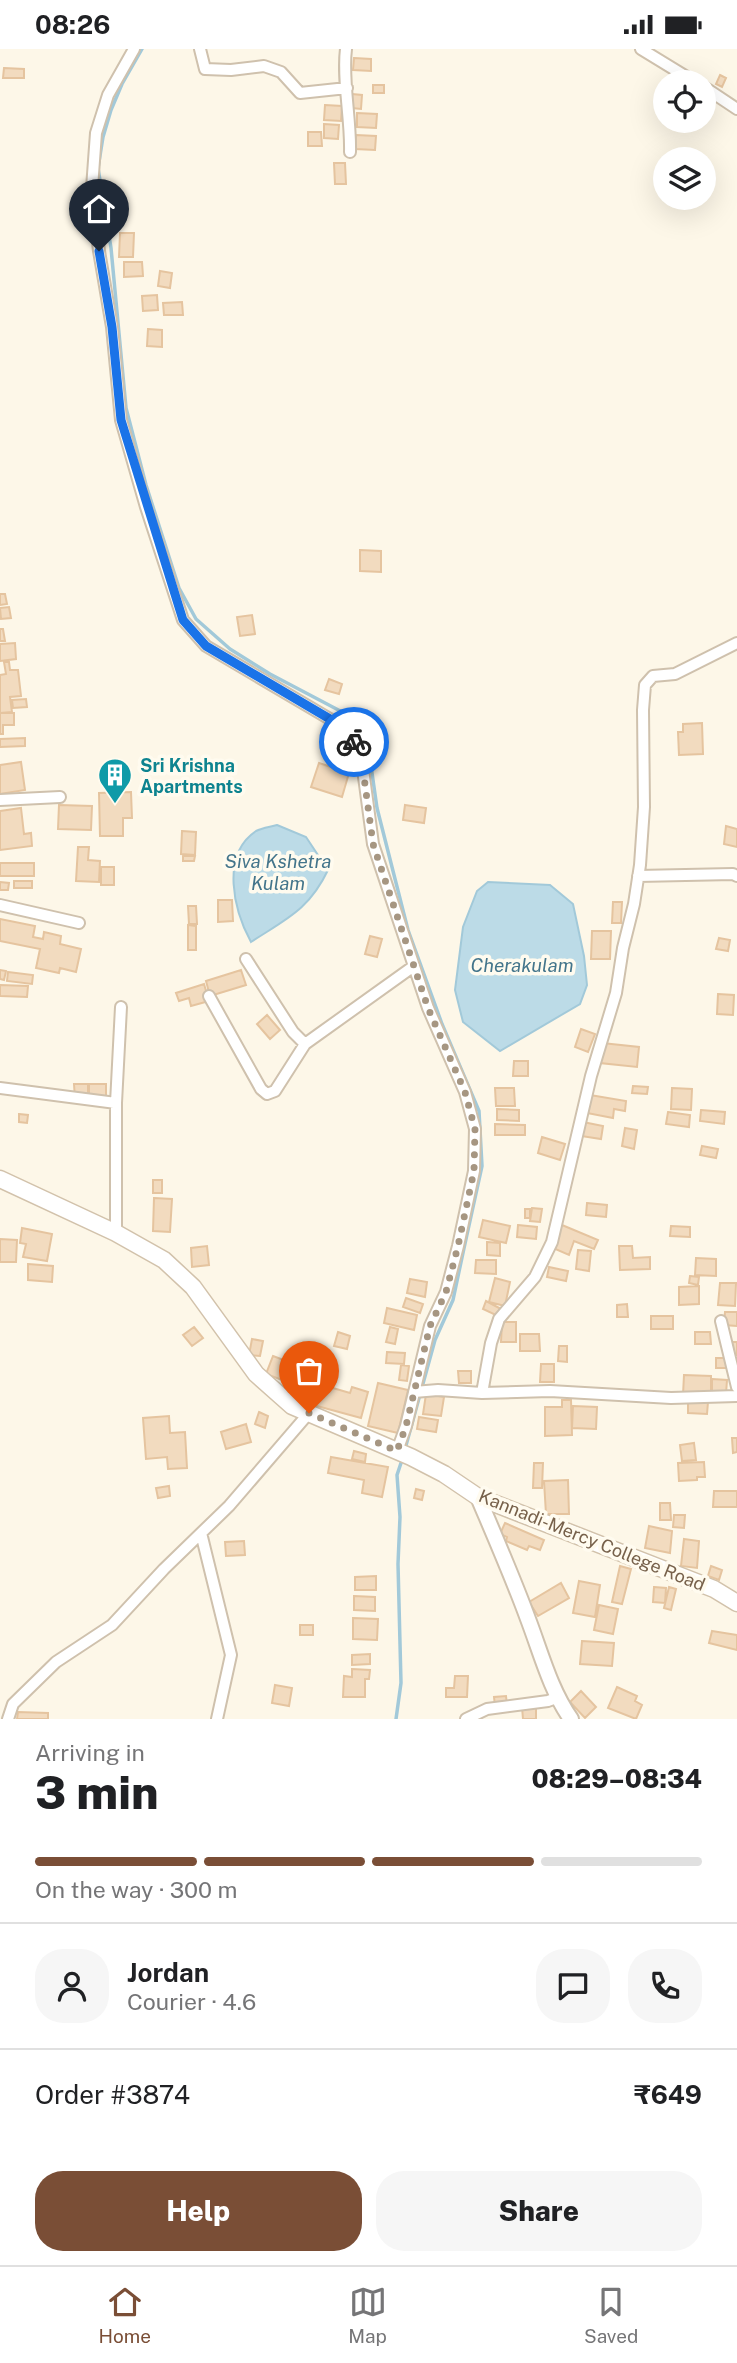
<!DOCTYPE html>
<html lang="en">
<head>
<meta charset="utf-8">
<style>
  body { margin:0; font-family:"Public Sans",sans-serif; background:#f6f6f6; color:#202124; height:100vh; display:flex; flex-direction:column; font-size:26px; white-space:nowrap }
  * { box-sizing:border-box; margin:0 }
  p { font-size:23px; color:#757577 }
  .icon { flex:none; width:38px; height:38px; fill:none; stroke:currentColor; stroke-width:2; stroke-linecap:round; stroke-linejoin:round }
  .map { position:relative; height:1670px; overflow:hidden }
  .details { display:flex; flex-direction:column; background:#fff; flex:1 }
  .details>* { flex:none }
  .buttons { position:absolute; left:653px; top:21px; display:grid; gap:14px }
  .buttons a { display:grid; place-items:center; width:63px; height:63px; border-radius:50%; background:#fff; box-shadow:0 7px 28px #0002; font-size:35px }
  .pin { position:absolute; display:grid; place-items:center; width:60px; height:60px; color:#fff; margin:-72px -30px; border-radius:50% 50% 50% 0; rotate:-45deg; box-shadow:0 0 7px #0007 }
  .pin .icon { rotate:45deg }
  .courier { position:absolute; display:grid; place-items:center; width:70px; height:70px; margin:-35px; border:5px solid #1a73e8; border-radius:50%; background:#fff; color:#222; box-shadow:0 2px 9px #0007 }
  .summary em { font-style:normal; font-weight:800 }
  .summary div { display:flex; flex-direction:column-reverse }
  .summary { display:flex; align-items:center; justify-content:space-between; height:119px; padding:0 35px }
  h1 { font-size:46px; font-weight:800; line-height:52px }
  .bar { display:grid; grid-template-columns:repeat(4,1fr); gap:10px 7px; align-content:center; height:84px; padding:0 35px }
  .bar i { height:9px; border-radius:5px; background:#e0e0e0 }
  .bar .current { background:#7a4e36 }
  .bar p { grid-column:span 4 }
  .line { display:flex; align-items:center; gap:18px; padding:0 35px; border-top:2px solid #e0e0e0 }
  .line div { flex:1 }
  .round { display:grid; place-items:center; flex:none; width:74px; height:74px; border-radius:28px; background:#f6f6f6 }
  .cta { display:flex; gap:14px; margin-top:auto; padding:14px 35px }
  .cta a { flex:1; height:80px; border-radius:28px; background:#7a4e36; color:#fff; font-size:28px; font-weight:800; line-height:80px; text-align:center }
  .cta a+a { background:#f6f6f6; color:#202124 }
  .status { display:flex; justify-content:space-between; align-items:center; height:49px; padding:0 35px; background:#fff; direction:ltr }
  .status svg { height:19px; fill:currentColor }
  .tabs { display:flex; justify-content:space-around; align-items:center; height:98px; border-top:2px solid #e0e0e0; background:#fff; font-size:19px; color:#757577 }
  .tabs a { display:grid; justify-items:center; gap:4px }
  .tabs .current { color:#7a4e36 }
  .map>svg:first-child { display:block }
  .water { fill:#bcdbe7; stroke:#a2c9d9; stroke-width:2 }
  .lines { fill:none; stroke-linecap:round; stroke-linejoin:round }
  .stream { stroke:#a2c9d9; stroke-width:3.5 }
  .building { fill:#f2dbbf; stroke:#e5c49f; stroke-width:2 }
  .minor-casing { stroke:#cfc1ad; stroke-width:14 }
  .tertiary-casing { stroke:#cfc1ad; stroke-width:18 }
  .secondary-casing { stroke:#d2c2ab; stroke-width:19 }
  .minor { stroke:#fff; stroke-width:10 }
  .tertiary { stroke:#fff; stroke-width:14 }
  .secondary { stroke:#fff; stroke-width:16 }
  .done { stroke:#a69682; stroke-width:7; stroke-dasharray:0 12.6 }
  .route { stroke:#1a73e8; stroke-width:9 }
  .labels { text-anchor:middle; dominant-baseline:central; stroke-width:7; stroke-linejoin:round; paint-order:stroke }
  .culture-label { font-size:18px; font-weight:bold; fill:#0d838f; stroke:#fffbef; text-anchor:start }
  .street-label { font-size:18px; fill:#77614b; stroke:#fffbef }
  .water-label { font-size:19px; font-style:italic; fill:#44758b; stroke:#fffbef }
</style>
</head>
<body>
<div class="status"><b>08:26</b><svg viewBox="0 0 49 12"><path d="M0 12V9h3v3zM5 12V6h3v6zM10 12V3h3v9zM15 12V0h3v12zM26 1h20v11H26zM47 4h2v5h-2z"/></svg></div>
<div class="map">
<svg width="737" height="1670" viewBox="0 0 737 1670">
  <rect width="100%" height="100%" fill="#fdf7e8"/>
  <path class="water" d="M277,776L306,788L328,821C309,861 286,870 251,893C234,862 220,806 256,782C262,779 270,778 277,776Z
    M488,833L550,836L573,855L584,907L587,936L580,955L500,1002L463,973L455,941L463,878L477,842Z"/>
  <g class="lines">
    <path class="stream" d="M142,0L122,35L111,61L103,88L98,119L111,199L126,359L146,436L179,539L196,570L230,600L270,625L365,675L377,759L408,881L442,975L479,1062L482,1117L464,1199L453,1251L435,1291L405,1400
      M396,1670L401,1634L398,1515L400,1468L397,1426L402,1411"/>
  </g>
  <path class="building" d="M354,9L371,10V22L353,21Z
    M4,19L24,20V29H3Z
    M720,26L726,29L722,38L716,35Z
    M373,36H384V44H373Z
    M352,45L362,46L361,60L352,59Z
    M325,56L342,57L341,72L324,71Z
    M357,64L377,65L376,79L357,78Z
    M324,75L339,76L338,90L324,89Z
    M308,83H321L322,97H308Z
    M356,86L376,87L375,101L355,100Z
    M334,114H345L346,135H335Z
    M120,184H134L133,208H119Z
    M124,213H142L143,227L124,228Z
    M160,222L172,224L170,239L158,237Z
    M157,246L158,261L143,262L142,247Z
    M182,253L183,266H164L163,254Z
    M148,280L162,281V298L147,297Z
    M360,501L381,502V523L360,522Z
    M0,545H5L7,555L0,556Z
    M9,558L11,569L1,570L0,559Z
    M252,566L255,585L240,587L237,568Z
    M0,580H3L5,592H0Z
    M15,594L16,610L0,612V595Z
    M4,613H9L10,621H18L21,647L10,648L12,663L0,664V626L6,625Z
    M329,630L342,635L339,645L325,641Z
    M26,650L27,658L13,659L12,651Z
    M0,664H14V676H3V685H0Z
    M702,674L703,705L679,706L678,683H683V675Z
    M25,689V697L0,698V690Z
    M21,713L25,741L0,745V716Z
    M319,714L349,724L342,748L311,738Z
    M131,743L132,769H123V787H100L99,744Z
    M59,756L92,757L91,781L58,780Z
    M405,756L426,759L424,774L403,771Z
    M21,759L24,785L31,784L32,797L0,801V762Z
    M726,777L737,780V798L724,795Z
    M182,782L196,783L195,806L181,805Z
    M78,798H89L88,811L100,812L99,833L76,832Z
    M183,807H195L194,812H183Z
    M0,814H34V827H0Z
    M101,818H114V836H101Z
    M14,832H32V839H14Z
    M0,833L9,834L8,841H0Z
    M218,851H232L233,872L218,873Z
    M613,853H622L621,874H612Z
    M188,857H196L197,875H189Z
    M0,870L35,877L33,888L43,890L44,883L61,887L60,895L81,900L76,923L60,919L59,924L36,919L40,900L0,892Z
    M188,876L196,877V901H188Z
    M592,882H611L610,910H591Z
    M370,887L382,890L377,908L365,905Z
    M719,889L730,891L728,902L716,900Z
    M0,921L6,922L4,931L0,930Z
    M241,921L246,936L210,947L206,932Z
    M8,923L33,926L32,935L7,932Z
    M204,935L209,952L191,957L189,949L179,952L176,944Z
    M0,936L28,937L27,948L0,947Z
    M718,945L734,946L733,966L717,965Z
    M267,966L280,981L270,990L257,975Z
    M581,980L595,985L588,1003L575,998Z
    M602,994L639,998L637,1018L600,1014Z
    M514,1012H528V1027H513Z
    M74,1035H88V1050H75Z
    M89,1035H106V1052L89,1051Z
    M633,1037L648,1038L647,1045L632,1044Z
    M495,1039H514L515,1057H496Z
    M672,1039L692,1040L691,1061L671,1060Z
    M590,1046L626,1052L625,1062L614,1060L613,1069L587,1064Z
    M497,1060L519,1061V1072L497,1071Z
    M701,1061L725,1063L724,1075L700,1072Z
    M668,1063L690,1066L689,1078L666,1075Z
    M19,1065L28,1066L27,1074L19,1073Z
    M583,1073L603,1077L601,1090L581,1087Z
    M495,1075L525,1076V1086H495Z
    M625,1079L637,1081L634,1100L622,1097Z
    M542,1088L565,1095L560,1111L538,1104Z
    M702,1097L718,1100L716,1109L700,1106Z
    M153,1131H162V1144H153Z
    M154,1149L172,1150L170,1183L153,1182Z
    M587,1154L607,1156L606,1168L586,1166Z
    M532,1159L542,1160L540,1173L530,1172Z
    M525,1160H530V1169H525Z
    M483,1171L510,1177L506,1194L479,1188Z
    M518,1176L537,1178L536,1190L517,1188Z
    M562,1176L598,1191L594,1200L574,1192L569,1206L553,1199Z
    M671,1177L690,1178V1188L670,1187Z
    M22,1179L52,1185L47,1212L23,1208L26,1195L20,1194Z
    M0,1190L17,1191L16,1213H0Z
    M487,1193L500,1194V1207L487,1206Z
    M207,1197L209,1216L192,1218L191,1199Z
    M619,1197H632L633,1209L650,1208V1220L620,1221Z
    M578,1201L591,1202L589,1222L576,1220Z
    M696,1209L716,1210V1227L695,1226Z
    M476,1211H496V1225L475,1224Z
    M28,1215L53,1217L52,1233L28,1231Z
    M549,1218L568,1222L566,1232L547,1228Z
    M690,1227L699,1228L698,1236L689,1234Z
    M495,1229L510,1233L505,1257L489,1253Z
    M410,1230L427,1233L425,1248L407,1244Z
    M720,1234H736L735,1257L718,1256Z
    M699,1237V1255L679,1256V1238Z
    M406,1249L423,1255L420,1264L403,1258Z
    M486,1252L503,1261L500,1268L483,1260Z
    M627,1255L628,1268H617V1256Z
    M387,1259L417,1266L414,1281L384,1274Z
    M725,1263H737V1277L724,1276Z
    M651,1267H673V1280H651Z
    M502,1273H516V1293H501Z
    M194,1278L203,1289L192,1297L183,1286Z
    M390,1278L398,1280L395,1295L386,1293Z
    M338,1283L350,1287L347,1300L334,1297Z
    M695,1283H710L711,1295H695Z
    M520,1285H539L540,1302H520Z
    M252,1290L263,1292L260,1307L249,1306Z
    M732,1293H737V1306H733Z
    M559,1297H567V1313L558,1312Z
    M387,1303L405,1304L404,1315L386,1314Z
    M273,1307L289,1313L282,1331L266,1325Z
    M716,1309H726V1319H716Z
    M541,1315H554V1333H540Z
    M401,1316L409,1317L407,1332L399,1331Z
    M458,1322H471V1334H459Z
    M684,1326L711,1327V1346H683Z
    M712,1330L727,1331L726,1345H712Z
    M312,1333L350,1344L352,1338L368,1343L361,1369L306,1354Z
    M378,1334L408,1341L398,1384L368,1377Z
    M426,1345L444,1348L441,1367L423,1365Z
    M562,1351H571L572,1386L545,1387V1358H562Z
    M688,1352L708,1353L707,1365L688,1364Z
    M573,1357L597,1358L596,1380L572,1379Z
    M259,1363L268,1367L265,1379L255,1375Z
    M169,1367L170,1384L185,1383L187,1419L168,1420L167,1408L146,1410L143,1369Z
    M419,1368L438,1371L436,1383L417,1380Z
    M246,1375L251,1393L226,1400L221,1383Z
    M732,1389H737V1403L733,1404Z
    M694,1394L696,1411L682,1412L680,1396Z
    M354,1402L366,1405L365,1413L352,1410Z
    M331,1408L388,1418L382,1448L362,1444L364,1431L328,1424Z
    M704,1413L705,1428H697V1431L679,1432L678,1414Z
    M534,1414H543L542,1439H533Z
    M568,1431L569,1465H546L544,1432Z
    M169,1437L170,1447L158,1449L156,1439Z
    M416,1440L424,1442L422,1451L414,1449Z
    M714,1442H737V1458H713Z
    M660,1454H670L671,1471H660Z
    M674,1466H685L684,1479L673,1478Z
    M505,1474L544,1491L540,1501L529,1497L527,1501L506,1492L507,1488L500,1485Z
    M649,1477L672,1482L670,1504L645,1499Z
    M684,1490L699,1492L697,1519L681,1517Z
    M244,1492L245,1506L226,1507L225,1493Z
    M620,1517L631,1520L622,1555L612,1553Z
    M711,1517L722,1521L719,1531L708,1527Z
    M376,1527V1541H355V1528Z
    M579,1532L600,1536L595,1568L573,1564Z
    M561,1534L569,1549L538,1567L529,1553Z
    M654,1538L666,1539L665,1554L653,1553Z
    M669,1538L676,1540L671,1561L664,1559Z
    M354,1547L375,1548V1562L354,1561Z
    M599,1556L618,1560L613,1585L594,1581Z
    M353,1569L378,1570L377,1591L353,1590Z
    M300,1576H313V1586H300Z
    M712,1582L737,1586V1601L709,1594Z
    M582,1592L614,1594L612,1617L580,1615Z
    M370,1605V1615L352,1616V1606Z
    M352,1620L370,1621L369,1630H365V1648H343L344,1627L352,1628Z
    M455,1627H468L467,1648H446V1639H454Z
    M275,1636L292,1639L289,1657L272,1654Z
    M617,1638L637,1647L635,1652L642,1656L636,1670L608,1659Z
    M581,1642L596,1658L585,1669L570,1653Z
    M506,1647L507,1656L495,1657L494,1648Z
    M522,1658H536V1670H523Z
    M18,1663L48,1664V1670H17Z"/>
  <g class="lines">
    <g class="minor-casing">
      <path id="minor" d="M134,0L108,46L96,84L92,139L99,202L112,278L121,371L146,458L183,571L206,597L335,673L353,691L362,713L373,795L428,959L465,1043L475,1080L474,1122L458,1197L446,1243L430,1277L406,1377L397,1402
        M200,0L205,20L231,21L264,17L281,23L300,44L347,39
        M346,0C342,30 351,70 350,103
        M641,0L695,33
        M704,38L737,60
        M0,751L60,748
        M638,827L733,825L737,827
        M0,856L79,874
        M246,910L293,983L305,995L414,917
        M209,947L261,1040L267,1045L275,1042L305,995
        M0,1039L116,1054
        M116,1184V1054L121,958
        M721,1272L737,1338
        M414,1343L438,1341L482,1344L491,1294L499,1270L535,1228L552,1193L591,1027L616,944L623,899L634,855L640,816L644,758L643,661L645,636L653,627L675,625L737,594
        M482,1344L550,1342L671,1349L737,1347
        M201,1484L231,1606L217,1670
        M8,1670L13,1655L56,1613L112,1576L164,1520L229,1457L309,1364
        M466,1670L487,1660L548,1652L559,1648"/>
    </g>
    <g class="tertiary-casing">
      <path id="tertiary" d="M478,1448C495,1488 513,1529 528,1570C541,1604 550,1640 571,1670"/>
    </g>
    <g class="secondary-casing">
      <path id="secondary" d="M0,1130L116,1184L164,1211L193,1238L256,1325L292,1357L411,1408L444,1425L478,1448L714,1540L737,1554"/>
    </g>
    <use href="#minor" class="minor"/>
    <use href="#tertiary" class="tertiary"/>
    <use href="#secondary" class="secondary"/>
  </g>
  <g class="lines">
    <path class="done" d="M309,1364L397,1402L406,1377L430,1277L446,1243L458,1197L474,1122L475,1080L465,1043L428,959L373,795L362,713L354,693"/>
    <path class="route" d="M99,202L112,278L121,371L183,571L206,597L335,673L354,693"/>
  </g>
  <defs>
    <g id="building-pin" transform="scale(1.75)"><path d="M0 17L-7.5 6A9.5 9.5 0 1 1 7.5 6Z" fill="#0f9aa8" stroke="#fffbef"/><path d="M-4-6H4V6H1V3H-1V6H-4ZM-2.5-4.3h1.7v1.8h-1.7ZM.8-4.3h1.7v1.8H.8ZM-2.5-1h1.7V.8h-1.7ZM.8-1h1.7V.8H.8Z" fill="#fff"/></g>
  </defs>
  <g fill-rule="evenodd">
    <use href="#building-pin" x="115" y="726"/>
  </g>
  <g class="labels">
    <g class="culture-label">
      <text x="140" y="716">Sri Krishna<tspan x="140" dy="21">Apartments</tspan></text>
    </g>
    <g class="street-label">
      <text transform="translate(592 1491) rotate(22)">Kannadi-Mercy College Road</text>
    </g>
    <g class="water-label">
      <text x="278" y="812">Siva Kshetra<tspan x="278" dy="22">Kulam</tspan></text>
      <text x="522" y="916">Cherakulam</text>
    </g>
  </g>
</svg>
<div class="buttons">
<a><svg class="icon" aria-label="locate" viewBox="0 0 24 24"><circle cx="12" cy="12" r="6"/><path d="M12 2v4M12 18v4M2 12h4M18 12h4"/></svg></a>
<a><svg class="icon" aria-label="layers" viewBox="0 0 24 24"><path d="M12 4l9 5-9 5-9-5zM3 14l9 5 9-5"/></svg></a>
</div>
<div class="pin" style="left:309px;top:1364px;background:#ea580c"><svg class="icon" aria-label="bag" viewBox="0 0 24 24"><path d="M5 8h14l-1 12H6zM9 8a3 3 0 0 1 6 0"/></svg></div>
<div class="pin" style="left:99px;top:202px;background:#1f2937"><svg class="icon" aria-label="home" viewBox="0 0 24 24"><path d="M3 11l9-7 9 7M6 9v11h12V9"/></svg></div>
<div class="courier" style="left:354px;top:693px"><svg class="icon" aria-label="bike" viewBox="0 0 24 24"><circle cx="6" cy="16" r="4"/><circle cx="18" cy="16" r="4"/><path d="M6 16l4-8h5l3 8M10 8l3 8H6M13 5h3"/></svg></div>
</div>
<section class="details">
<div class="summary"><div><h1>3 min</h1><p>Arriving in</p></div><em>08:29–08:34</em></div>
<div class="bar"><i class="current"></i><i class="current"></i><i class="current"></i><i></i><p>On the way · 300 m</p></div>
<div class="line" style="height:126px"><a class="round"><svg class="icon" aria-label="person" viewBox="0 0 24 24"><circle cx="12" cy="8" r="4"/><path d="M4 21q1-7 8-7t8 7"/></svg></a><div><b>Jordan</b><p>Courier · 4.6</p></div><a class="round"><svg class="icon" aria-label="chat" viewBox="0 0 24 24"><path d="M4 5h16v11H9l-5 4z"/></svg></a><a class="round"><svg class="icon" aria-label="phone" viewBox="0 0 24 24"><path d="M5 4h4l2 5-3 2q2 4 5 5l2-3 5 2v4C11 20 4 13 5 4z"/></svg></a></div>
<div class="line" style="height:91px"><div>Order #3874</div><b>₹649</b></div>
<div class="cta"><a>Help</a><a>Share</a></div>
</section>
<nav class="tabs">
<a class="current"><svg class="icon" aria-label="home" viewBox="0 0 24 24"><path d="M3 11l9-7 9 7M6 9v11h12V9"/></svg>Home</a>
<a><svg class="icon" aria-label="map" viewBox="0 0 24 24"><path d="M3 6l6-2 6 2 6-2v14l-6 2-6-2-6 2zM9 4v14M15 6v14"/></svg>Map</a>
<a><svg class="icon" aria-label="saved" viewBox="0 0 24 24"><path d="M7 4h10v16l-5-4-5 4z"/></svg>Saved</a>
</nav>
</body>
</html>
